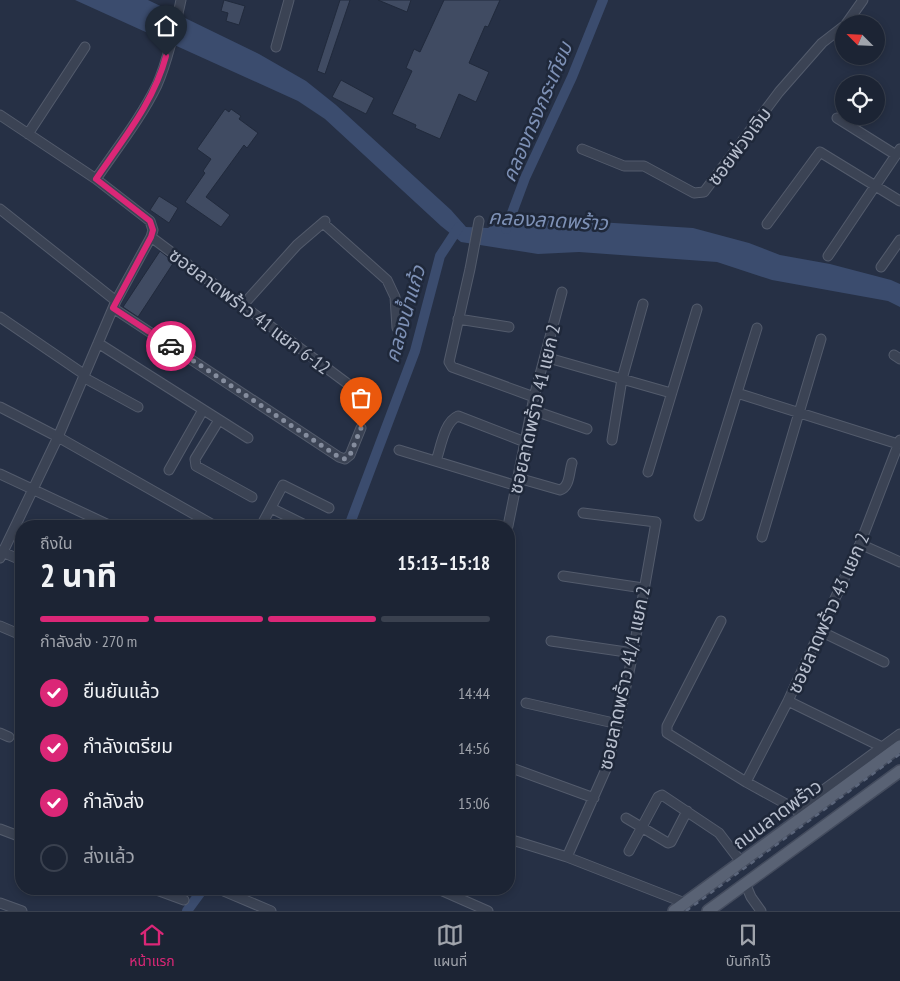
<!DOCTYPE html>
<html lang="th">
<head>
<meta charset="utf-8">
<style>
  body { margin:0; font-family:"PT Sans Narrow","Noto Sans Thai",sans-serif; background:#293040; color:#f1f3f6; height:100vh; display:flex; flex-direction:column; font-size:19px; white-space:nowrap }
  * { box-sizing:border-box; margin:0 }
  p { font-size:16px; color:#a0a4ac }
  .icon { flex:none; width:28px; height:28px; fill:none; stroke:currentColor; stroke-width:2; stroke-linecap:round; stroke-linejoin:round }
  .map { position:relative; flex:1; overflow:hidden }
  .sheet { position:absolute; left:15px; top:520px; width:500px; height:375px; display:flex; flex-direction:column; background:#1c2434; border-radius:20px; box-shadow:0 2px 8px #0003,0 0 0 1px #3a414f }
  .sheet>* { flex:none }
  .needle { width:32px; rotate:294deg }
  .fabs { position:absolute; left:835px; top:15px; display:grid; gap:10px }
  .fabs a { display:grid; place-items:center; width:50px; height:50px; border-radius:50%; background:#1c2434; box-shadow:0 2px 8px #0003,0 0 0 1px #3a414f; font-size:25px }
  .pin { position:absolute; display:grid; place-items:center; width:42px; height:42px; color:#fff; margin:-51px -21px; border-radius:50% 50% 50% 0; rotate:-45deg; box-shadow:0 0 5px #0007 }
  .pin .icon { rotate:45deg }
  .courier { position:absolute; display:grid; place-items:center; width:50px; height:50px; margin:-25px; border:4px solid #db2777; border-radius:50%; background:#fff; color:#222; box-shadow:0 1px 6px #0007 }
  .head em { font-style:normal; font-weight:700 }
  .head div { display:flex; flex-direction:column-reverse }
  .head { display:flex; align-items:center; justify-content:space-between; height:85px; padding:0 25px }
  h1 { font-size:32px; font-weight:700; line-height:38px }
  .bar { display:grid; grid-template-columns:repeat(4,1fr); gap:8px 5px; align-content:center; height:60px; padding:0 25px }
  .bar i { height:6px; border-radius:4px; background:#3a414f }
  .bar .current { background:#db2777 }
  .bar p { grid-column:span 4 }
  ol { padding:0 25px; list-style:none }
  li { display:flex; align-items:center; gap:15px; height:55px }
  li p { margin-inline-start:auto }
  li .icon { padding:5px; border-radius:50%; background:#db2777; color:#fff; stroke-width:4 }
  li:last-child { color:#a0a4ac }
  li i { width:28px; height:28px; border:2px solid #3a414f; border-radius:50% }
  .dock { display:flex; justify-content:space-around; align-items:center; height:70px; border-top:1px solid #3a414f; background:#1c2434; font-size:14px; color:#a0a4ac }
  .dock a { display:grid; justify-items:center; gap:2px }
  .dock .current { color:#db2777 }
  .map>svg:first-child { display:block }
  .water { fill:#3b4c6e }
  .lines { fill:none; stroke-linecap:round; stroke-linejoin:round }
  .canal { stroke:#3b4c6e; stroke-width:10 }
  .building { fill:#404b62; stroke:#212a3c }
  .minor-casing { stroke:#535b6c; stroke-width:11 }
  .major-casing { stroke:#444c5e; stroke-width:14 }
  .minor { stroke:#3b4354; stroke-width:9 }
  .major { stroke:#596274; stroke-width:11 }
  .rail { stroke:#5c667b; stroke-width:2.5; stroke-dasharray:5 5; stroke-linecap:butt }
  .done { stroke:#858d9e; stroke-width:5; stroke-dasharray:0 9 }
  .route { stroke:#db2777; stroke-width:6 }
  .labels { text-anchor:middle; dominant-baseline:central; stroke-width:5; stroke-linejoin:round; paint-order:stroke }
  .street-label { font-size:19px; fill:#b8bfce; stroke:#1f283a }
  .water-label { font-size:20px; font-style:italic; fill:#7e91b6; stroke:#1f283a }
</style>
</head>
<body>
<div class="map">
<svg width="900" height="911" viewBox="0 0 900 911">
  <rect width="100%" height="100%" fill="#263045"/>
  <path class="water" d="M75,0H148L259,54L306,81L336,105L451,210L466,227L488,228L505,216L693,228L749,243L780,255L830,264L891,280L900,284V307L888,301L772,280L717,262L579,252L538,254L461,242L441,226L325,119L298,101Z"/>
  <g class="lines">
    <path class="canal" d="M506,229L525,178L572,77L603,0
      M349,526L415,351L440,256L459,227
      M187,911L203,889"/>
  </g>
  <path class="building" d="M224,0L245,6L239,25L226,21L228,13L221,11Z
    M340,0H350L325,74L317,71Z
    M378,0H411L407,12Z
    M444,0H500L488,27L485,26L469,63L489,72L476,102L459,94L440,139L415,128L416,125L392,114L412,71L406,68L414,49L420,52Z
    M341,80L374,98L366,114L332,97Z
    M225,109L229,112L231,109L241,116L239,119L258,133L247,148L244,145L206,197L230,215L221,227L185,202L205,173L203,171L211,159L197,149Z
    M159,196L178,208L169,223L150,210Z
    M160,251L174,262L138,317L123,307Z"/>
  <g class="lines">
    <g class="minor-casing">
      <path id="minor" d="M846,24L863,0
        M276,47L289,0
        M0,115L96,179L150,221L153,230L151,237L116,301L58,437L0,558
        M837,118L896,155
        M28,134L85,47
        M582,149L624,166H644L694,193L704,192L779,92L822,43L844,26
        M96,179C117,148 141,118 157,85C168,60 175,27 181,0
        M0,209L116,301
        M479,221L470,269L449,362L452,367L534,397
        M323,223L387,280L395,297L397,328
        M767,224L820,152L900,201
        M151,237L348,384
        M828,256L900,149
        M881,267L900,240
        M243,305L297,245L325,221
        M113,308L339,457L345,459L350,455L361,428
        M0,317L85,375
        M458,319L509,327
        M98,343L248,438
        M894,355L900,359
        M545,357L671,393
        M83,377L138,407
        M737,393L898,444
        M0,407L58,437L215,526
        M532,410L587,429
        M219,420L195,459L196,466L252,497
        M612,440L622,379L643,304
        M399,450L517,486
        M436,461C441,447 444,422 458,416L525,442
        M169,470L203,410
        M648,472L697,309
        M0,474L111,526
        M518,478L560,490C570,487 569,472 572,463
        M271,508L307,526
        M699,516L757,328
        M261,526L283,485L329,508
        M508,526L534,397L562,292
        M762,537L821,339
        M860,544L900,562
        M0,551L21,560
        M563,576L643,588
        M721,621L667,726V733L746,782L806,815
        M0,626L21,635
        M820,631L884,662
        M551,641L633,653
        M788,701L882,747
        M526,703L618,724
        M0,733L9,737
        M509,767L594,798
        M746,782L788,701L860,544L900,440
        M796,810L900,734
        M626,818L668,843L671,842L687,811
        M0,829L21,837
        M509,839L567,857L685,903
        M629,851L658,797L662,795L719,833L741,862
        M567,857L606,769L618,724L633,653L656,522L583,513
        M745,883L751,897L761,911
        M154,889L184,900
        M219,889L271,911
        M438,889L488,911
        M0,903L22,911"/>
    </g>
    <g class="major-casing">
      <path id="major" d="M674,911L900,746
        M708,911L900,771"/>
    </g>
    <use href="#minor" class="minor"/>
    <use href="#major" class="major"/>
    <path class="rail" d="M686,911L900,754"/>
  </g>
  <g class="lines">
    <path class="done" d="M171,346L339,457L345,459L350,455L361,428"/>
    <path class="route" d="M166,56C154,102 123,139 96,179L150,221L153,230L151,237L113,308L171,346"/>
  </g>
  <g class="labels">
    <g class="street-label">
      <text transform="translate(739 146) rotate(-53)">ซอยพ่วงเจิม</text>
      <text transform="translate(250 311) rotate(37)">ซอยลาดพร้าว 41 แยก 6-12</text>
      <text transform="translate(534 409) rotate(-77)">ซอยลาดพร้าว 41 แยก 2</text>
      <text transform="translate(828 613) rotate(-66)">ซอยลาดพร้าว 43 แยก 2</text>
      <text transform="translate(624 678) rotate(-78)">ซอยลาดพร้าว 41/1 แยก 2</text>
      <text transform="translate(777 814) rotate(-36)">ถนนลาดพร้าว</text>
    </g>
    <g class="water-label">
      <text transform="translate(537 112) rotate(-67)">คลองทรงกระเทียม</text>
      <text transform="translate(548 220) rotate(3)">คลองลาดพร้าว</text>
      <text transform="translate(405 314) rotate(-74)">คลองน้ำแก้ว</text>
    </g>
  </g>
</svg>
<div class="fabs">
<a><svg class="needle" viewBox="-14 -14 28 28"><path d="M0-13l5 13h-10z" fill="#e53935"/><path d="M0 13l5-13h-10z" fill="#a0a4ac"/></svg></a>
<a><svg class="icon" aria-label="locate" viewBox="0 0 24 24"><circle cx="12" cy="12" r="6"/><path d="M12 2v4M12 18v4M2 12h4M18 12h4"/></svg></a>
</div>
<div class="pin" style="left:361px;top:428px;background:#ea580c"><svg class="icon" aria-label="bag" viewBox="0 0 24 24"><path d="M5 8h14l-1 12H6zM9 8a3 3 0 0 1 6 0"/></svg></div>
<div class="pin" style="left:166px;top:56px;background:#1f2937"><svg class="icon" aria-label="home" viewBox="0 0 24 24"><path d="M3 11l9-7 9 7M6 9v11h12V9"/></svg></div>
<div class="courier" style="left:171px;top:346px"><svg class="icon" aria-label="car" viewBox="0 0 24 24"><path d="M5 17H2v-5l4-1 3-4h7l3 4 3 1v5h-3M9 17h6M6 11h13"/><circle cx="7" cy="17" r="2"/><circle cx="17" cy="17" r="2"/></svg></div>
<section class="sheet">
<div class="head"><div><h1>2 นาที</h1><p>ถึงใน</p></div><em>15:13–15:18</em></div>
<div class="bar"><i class="current"></i><i class="current"></i><i class="current"></i><i></i><p>กำลังส่ง · 270 m</p></div>
<ol>
<li><svg class="icon" aria-label="check" viewBox="0 0 24 24"><path d="M5 12l5 5 9-10"/></svg>ยืนยันแล้ว<p>14:44</p></li>
<li><svg class="icon" aria-label="check" viewBox="0 0 24 24"><path d="M5 12l5 5 9-10"/></svg>กำลังเตรียม<p>14:56</p></li>
<li><svg class="icon" aria-label="check" viewBox="0 0 24 24"><path d="M5 12l5 5 9-10"/></svg>กำลังส่ง<p>15:06</p></li>
<li><i></i>ส่งแล้ว</li>
</ol>
</section>
</div>
<nav class="dock">
<a class="current"><svg class="icon" aria-label="home" viewBox="0 0 24 24"><path d="M3 11l9-7 9 7M6 9v11h12V9"/></svg>หน้าแรก</a>
<a><svg class="icon" aria-label="map" viewBox="0 0 24 24"><path d="M3 6l6-2 6 2 6-2v14l-6 2-6-2-6 2zM9 4v14M15 6v14"/></svg>แผนที่</a>
<a><svg class="icon" aria-label="saved" viewBox="0 0 24 24"><path d="M7 4h10v16l-5-4-5 4z"/></svg>บันทึกไว้</a>
</nav>
</body>
</html>
